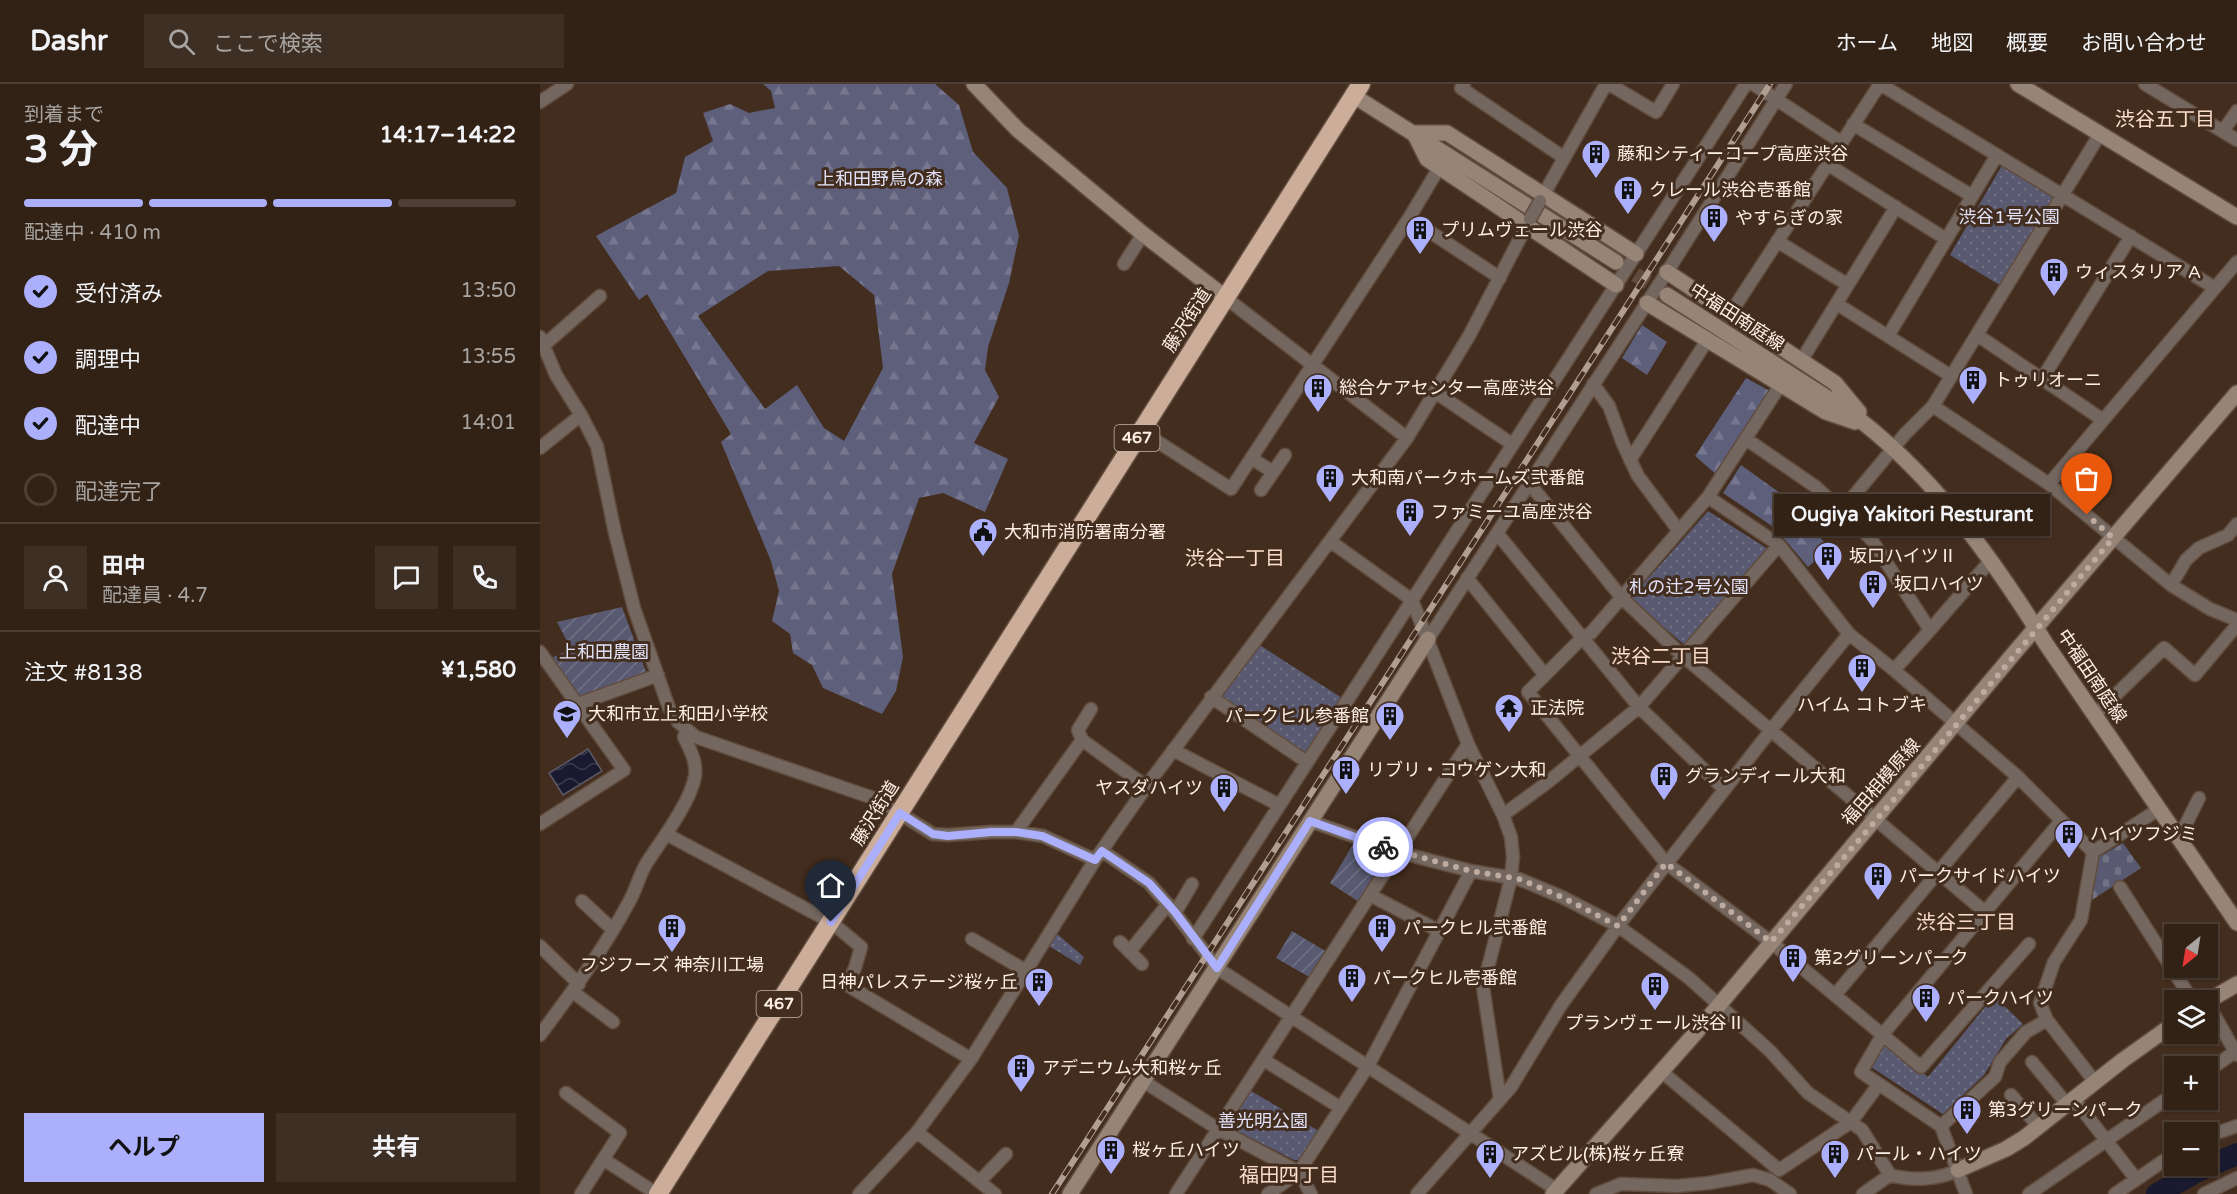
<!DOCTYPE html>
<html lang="ja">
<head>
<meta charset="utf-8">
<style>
  body { margin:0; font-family:"Varela Round","Noto Sans JP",sans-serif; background:#3d2f23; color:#f1f3f6; height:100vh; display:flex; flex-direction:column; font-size:22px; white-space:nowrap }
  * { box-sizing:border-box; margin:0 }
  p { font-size:20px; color:#a8a4a1 }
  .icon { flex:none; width:33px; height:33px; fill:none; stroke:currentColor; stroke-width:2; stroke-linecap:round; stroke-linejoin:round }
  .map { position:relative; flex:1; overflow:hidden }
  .details { display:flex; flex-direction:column; background:#322216; width:540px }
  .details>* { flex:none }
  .needle { width:39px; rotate:210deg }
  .buttons { position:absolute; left:1624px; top:840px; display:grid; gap:12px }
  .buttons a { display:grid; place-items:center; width:54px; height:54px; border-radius:0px; background:#322216; box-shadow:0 2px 4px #0004,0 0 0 2px #4d3f35; font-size:30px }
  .pin { position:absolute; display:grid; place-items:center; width:51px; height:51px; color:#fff; margin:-62px -26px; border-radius:50% 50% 50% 0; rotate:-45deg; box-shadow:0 0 6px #0007 }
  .pin .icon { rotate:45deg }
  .courier { position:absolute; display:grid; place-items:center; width:60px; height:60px; margin:-30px; border:4px solid #acaffb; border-radius:50%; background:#fff; color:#222; box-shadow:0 2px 8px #0007 }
  .bubble { position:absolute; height:42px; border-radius:0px; background:#322216; box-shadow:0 2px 4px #0004,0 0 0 2px #4d3f35; font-size:20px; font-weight:700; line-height:42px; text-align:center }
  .overview em { font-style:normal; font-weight:700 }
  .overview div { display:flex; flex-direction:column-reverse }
  .overview { display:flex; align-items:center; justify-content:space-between; height:102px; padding:0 24px }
  h1 { font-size:39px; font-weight:700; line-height:45px }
  .bar { display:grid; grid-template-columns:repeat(4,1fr); gap:9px 6px; align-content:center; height:72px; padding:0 24px }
  .bar i { height:8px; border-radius:4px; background:#4d3f35 }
  .bar .current { background:#acaffb }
  .bar p { grid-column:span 4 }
  .line { display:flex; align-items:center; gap:15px; padding:0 24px; border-top:2px solid #4d3f35 }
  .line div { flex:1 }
  .round { display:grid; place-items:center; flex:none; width:63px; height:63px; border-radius:0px; background:#3d2f23 }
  ol { padding:0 24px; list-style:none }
  li { display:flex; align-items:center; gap:18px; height:66px }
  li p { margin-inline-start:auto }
  li .icon { padding:6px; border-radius:50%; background:#acaffb; color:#111; stroke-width:4 }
  li:last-child { color:#a8a4a1 }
  li i { width:33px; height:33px; border:3px solid #4d3f35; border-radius:50% }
  .action { display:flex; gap:12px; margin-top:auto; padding:12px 24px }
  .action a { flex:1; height:69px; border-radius:0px; background:#acaffb; color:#111; font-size:24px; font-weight:700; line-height:69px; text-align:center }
  .action a+a { background:#3d2f23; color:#f1f3f6 }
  header { display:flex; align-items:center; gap:36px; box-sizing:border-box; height:84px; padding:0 30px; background:#322216; border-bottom:2px solid #4d3f35 }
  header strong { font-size:28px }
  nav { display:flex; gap:33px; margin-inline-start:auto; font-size:21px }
  .search { width:420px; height:54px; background:#3d2f23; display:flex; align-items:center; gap:15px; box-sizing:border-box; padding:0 21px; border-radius:0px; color:#a8a4a1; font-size:22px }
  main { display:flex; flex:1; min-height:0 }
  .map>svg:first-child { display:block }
  .grass { fill:url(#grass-dots) }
  .forest { fill:url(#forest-firs); fill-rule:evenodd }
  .cemetery { fill:url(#cemetery-stones) }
  .garden { fill:url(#garden-furrows) }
  .water { fill:url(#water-waves); stroke:#5e5966; stroke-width:1.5 }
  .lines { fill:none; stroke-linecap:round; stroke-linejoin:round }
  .river { stroke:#19192f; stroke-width:22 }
  .secondary-tunnel { stroke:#5f4a3c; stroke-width:15; stroke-dasharray:15 8; stroke-linecap:butt }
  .street-casing { stroke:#614c3e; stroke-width:15 }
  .secondary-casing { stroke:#614c3e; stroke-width:18 }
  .highway-casing { stroke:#614c3e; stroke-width:21 }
  .street { stroke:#73675f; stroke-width:12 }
  .secondary { stroke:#968477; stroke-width:15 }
  .highway { stroke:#cbad9a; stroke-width:18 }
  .rail-casing { stroke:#b09e92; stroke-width:6 }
  .rail { stroke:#432d1e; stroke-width:4; stroke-dasharray:11; stroke-linecap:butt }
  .street-bridge-casing { stroke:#614c3e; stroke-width:15; stroke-linecap:butt }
  .street-bridge { stroke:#73675f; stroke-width:12 }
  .done { stroke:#bdab9f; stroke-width:6; stroke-dasharray:0 10.8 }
  .route { stroke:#acaffb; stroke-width:8 }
  .labels { text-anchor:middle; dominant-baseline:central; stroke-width:6; stroke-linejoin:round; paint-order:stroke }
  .shield { fill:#432d1e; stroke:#c6b5a9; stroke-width:1.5 }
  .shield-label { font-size:16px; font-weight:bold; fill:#feefe5 }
  .poi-label { font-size:18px; fill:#feefe5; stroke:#432d1e; text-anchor:start }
  .park-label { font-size:18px; fill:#e1e2f8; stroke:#432d1e }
  .street-label { font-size:18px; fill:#feefe5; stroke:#432d1e }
  .neighbourhood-label { font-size:20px; fill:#fbddca; stroke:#432d1e }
</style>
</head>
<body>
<header>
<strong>Dashr</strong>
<div class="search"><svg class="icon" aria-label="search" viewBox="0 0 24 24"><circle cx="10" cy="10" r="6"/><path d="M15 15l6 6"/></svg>ここで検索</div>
<nav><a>ホーム</a><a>地図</a><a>概要</a><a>お問い合わせ</a></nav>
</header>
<main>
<section class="details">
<div class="overview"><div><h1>3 分</h1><p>到着まで</p></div><em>14:17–14:22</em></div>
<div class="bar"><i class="current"></i><i class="current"></i><i class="current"></i><i></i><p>配達中 · 410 m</p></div>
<ol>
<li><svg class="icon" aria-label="check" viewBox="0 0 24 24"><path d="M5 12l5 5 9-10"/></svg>受付済み<p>13:50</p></li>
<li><svg class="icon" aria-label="check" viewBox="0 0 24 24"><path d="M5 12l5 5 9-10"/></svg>調理中<p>13:55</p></li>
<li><svg class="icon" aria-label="check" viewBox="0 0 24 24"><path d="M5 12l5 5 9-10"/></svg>配達中<p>14:01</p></li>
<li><i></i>配達完了</li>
</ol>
<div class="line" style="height:108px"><a class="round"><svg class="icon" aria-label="person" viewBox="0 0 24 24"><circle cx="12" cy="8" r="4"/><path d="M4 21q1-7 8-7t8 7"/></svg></a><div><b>田中</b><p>配達員 · 4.7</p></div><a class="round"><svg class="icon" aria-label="chat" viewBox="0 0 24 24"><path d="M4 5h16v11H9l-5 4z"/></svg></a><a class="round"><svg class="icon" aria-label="phone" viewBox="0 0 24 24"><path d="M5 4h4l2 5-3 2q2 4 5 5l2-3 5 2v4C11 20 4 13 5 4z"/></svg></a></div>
<div class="line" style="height:78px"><div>注文 #8138</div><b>¥1,580</b></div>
<div class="action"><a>ヘルプ</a><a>共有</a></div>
</section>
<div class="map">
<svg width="1697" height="1110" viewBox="0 0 1697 1110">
  <defs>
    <pattern id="grass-dots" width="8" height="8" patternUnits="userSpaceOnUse" patternTransform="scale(1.5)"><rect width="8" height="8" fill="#595a71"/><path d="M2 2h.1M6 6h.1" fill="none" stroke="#727285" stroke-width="1.8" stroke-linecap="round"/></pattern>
    <pattern id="forest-firs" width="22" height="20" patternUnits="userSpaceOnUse" patternTransform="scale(1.5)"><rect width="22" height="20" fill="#5e5f7b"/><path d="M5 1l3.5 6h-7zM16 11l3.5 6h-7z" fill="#76768e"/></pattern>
    <pattern id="cemetery-stones" width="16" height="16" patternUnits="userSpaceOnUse" patternTransform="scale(1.5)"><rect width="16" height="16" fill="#595a71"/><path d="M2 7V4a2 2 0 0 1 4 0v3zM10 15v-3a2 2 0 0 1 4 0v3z" fill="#727285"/></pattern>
    <pattern id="garden-furrows" width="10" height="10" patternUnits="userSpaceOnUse" patternTransform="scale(1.5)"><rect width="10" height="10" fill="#595a71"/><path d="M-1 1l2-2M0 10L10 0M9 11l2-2" fill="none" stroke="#727285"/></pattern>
    <pattern id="water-waves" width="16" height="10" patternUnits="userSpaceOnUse" patternTransform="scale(1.5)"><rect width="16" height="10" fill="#19192f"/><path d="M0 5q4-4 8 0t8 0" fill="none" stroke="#3c3b4d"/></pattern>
  </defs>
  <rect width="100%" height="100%" fill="#432d1e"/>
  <path class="grass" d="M1467,82L1515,112L1463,203L1410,171L1461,83Z
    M1168,427L1228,465L1146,562L1090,515Z
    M718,560L802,614L767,668L761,670L682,616L681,610Z
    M516,849L544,873L540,881L509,862Z
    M1454,912L1483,940L1466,955L1444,991L1403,1030L1331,983L1343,963L1351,961L1388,993Z
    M711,1007L779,1047L761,1076H754L693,1045L691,1039Z"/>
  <path class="forest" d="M223,0H395L419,21L433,68L467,104L479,152L469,199L448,263L445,286L459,313L434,359L468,375L445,428L403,409L379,414L352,490L363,573L356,607L342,630L283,604L272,581L253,569L250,550L232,537L239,507L231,477L181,358L191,350L107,210L99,216L56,152L136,109L145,73L173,57L163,29L190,20L209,29L235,24L231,7ZM299,182L334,211L343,284L304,357L284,344L257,301L225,325L158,232L228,187Z
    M1102,241L1127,258L1107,291L1082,274Z
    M1206,294L1230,307L1178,392L1155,372Z
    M1201,381L1247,414L1289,464L1268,483L1235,444L1183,409Z"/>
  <path class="cemetery" d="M1583,759L1601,784L1552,816L1557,774Z"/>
  <path class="garden" d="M82,523L106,588L34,614L9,575L31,565L17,538Z
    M815,757L842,767L844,779L819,818L790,799Z
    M752,847L787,868L771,894L736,874Z"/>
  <path class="water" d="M48,665L62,687L23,711L9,689Z"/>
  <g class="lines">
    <path class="river" d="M1617,1110L1656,1088L1697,1070"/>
    <path class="secondary-tunnel" d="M1076,178L1127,211"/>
    <g class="street-casing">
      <path id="street" d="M924,0L921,4L1023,73
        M1069,0L1116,28L1133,0
        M1213,0L1301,58
        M1605,0L1697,56
        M0,18L27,0
        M1313,40L1432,112
        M1683,47L1697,27
        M1287,80L1406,155
        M1000,117L1066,0
        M869,134L896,89
        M1237,157L1308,201
        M584,180L603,150
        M686,214L867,354
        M1297,220L1411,292
        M1190,230L1340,0L1675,204
        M1437,251L1563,336
        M1348,252L1457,71
        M0,253L16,291L41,331L57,362L75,449L94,524L129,624L138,638L156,653L336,715L393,750L408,751L451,748H476L503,752L555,776
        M3,262L60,212
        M1261,277L1356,123
        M1502,295L1591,152
        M1053,300L1069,322L1083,360L1098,392L1139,447
        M1241,300L1168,413L1051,549L1043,553L988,608L1126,779L1231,858L1381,983L1489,860
        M895,308L972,360
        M1393,322L1509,400L1631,501L1670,525L1697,536
        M601,347L691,405L869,134L960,194
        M1206,355L1276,403L1331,455L1390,546L1354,586
        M0,364L41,331
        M711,374L733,388
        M1090,376L1168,255
        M989,399L1082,514L1143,572L1445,828
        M1509,400L1697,178
        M721,406L745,371
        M1168,413L1239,461L1309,550L1354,586L1478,693L1553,768
        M1302,426L1365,350L1393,322L1560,50
        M957,449L1099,623L1184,705
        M790,457L872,516L928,660L963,731L971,753L973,773L971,794L943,903L960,1015
        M927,494L1005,591
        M1631,501L1646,476L1659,464L1688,451L1697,440
        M1390,546L1451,476
        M888,555L1127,188L1246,0
        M0,568L84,686L0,740
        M671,613L767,678
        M38,620L118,591
        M1555,631L1624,564L1655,591L1697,541
        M542,656L538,646L551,625
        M633,666L739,721
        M963,731L1008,698L1099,623L1239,461
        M770,737L858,768L931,787L979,795L1022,813L1078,842L1149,894L1230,967L1268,1009L1322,1046L1350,1091C1371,1097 1399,1096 1418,1086
        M476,748L542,656L607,703
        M126,750L291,838L321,863L315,884L307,901L431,975
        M1639,754L1659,714
        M562,767L609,799L635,829L677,884L1017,1106
        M1580,803L1652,916
        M830,811L899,847
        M42,817L72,845
        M635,829L652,800
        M432,855L486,887
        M653,855L1206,0
        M580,858L602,880
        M0,862L39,900
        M590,867L628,820
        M33,908L73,938
        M1295,911L1478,693
        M1668,920L1697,971
        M0,951C32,908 64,865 89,818C96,806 99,792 106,780C120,758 151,718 155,692C157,678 150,665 144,653L147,646
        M724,976L801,1024
        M1492,978L1527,1020
        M1668,987L1696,967
        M1122,988L1239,1086L1311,1038L1339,1000
        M603,997L678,1045L759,1088L771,1110
        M1555,998L1507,936L1500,919L1514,878L1541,836L1553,768L1619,725
        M26,1009L80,1049L41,1110
        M1471,1011L1498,1042
        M1534,1015L1596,1095
        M1401,1042L1455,993L1460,978L1486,948L1507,936
        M377,1048L455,1110
        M1668,1052L1697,1042
        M63,1075L117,1110
        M440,1097L466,1070
        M319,1110L377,1048L431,975L555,776L611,696L867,354L929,252L990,135
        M636,1110L928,660
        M728,1110L759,1088L828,982L931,787
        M877,1110L971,1003L1021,921L1078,842L1231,646L1309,550
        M1056,1110L1081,1100L1137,1102L1169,1099L1213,1091L1230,1096L1250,1110
        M1323,1110L1350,1091
        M1426,1110L1401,1042L1321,988L1343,950L1521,737
        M1489,1110L1635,1009
        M1575,1110L1635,1069
        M1664,1110L1697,1094"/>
    </g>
    <g class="secondary-casing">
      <path id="secondary" d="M434,0L478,46L603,150L686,214
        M1478,0L1697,133
        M814,12L1076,178
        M874,49L887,75L1076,201
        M874,49H907L1096,170
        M1127,188L1295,299L1319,328
        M1127,211L1308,327C1391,388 1452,473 1506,560L1697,839
        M1107,219L1286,328L1315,338
        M1668,917L1697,900
        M1418,1086L1466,1065L1484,1054L1583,976L1635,939
        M530,1110L888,555
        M1013,1110L1159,945L1475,568L1697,309"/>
    </g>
    <g class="highway-casing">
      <path id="highway" d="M118,1110L821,0"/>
    </g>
    <use href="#street" class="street"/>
    <use href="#secondary" class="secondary"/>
    <use href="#highway" class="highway"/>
    <g class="rail-casing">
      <path id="rail" d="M512,1110L1230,0"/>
    </g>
    <use href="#rail" class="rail"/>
    <g class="street-bridge-casing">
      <path id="street-bridge" d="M990,135L1000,117"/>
    </g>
    <use href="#street-bridge" class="street-bridge"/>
  </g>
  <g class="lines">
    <path class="done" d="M843,763L931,787L979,795L1022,813L1078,842L1126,779L1231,858L1350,720L1573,454L1547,431"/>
    <path class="route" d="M291,838L360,729L393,750L408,752L451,748H476L502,752L555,776L562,767L609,799L635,828L677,884L770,737L843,763"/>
  </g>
  <defs>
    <g id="building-pin" transform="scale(1.5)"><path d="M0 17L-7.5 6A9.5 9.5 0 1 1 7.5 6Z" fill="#acaffb" stroke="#432d1e"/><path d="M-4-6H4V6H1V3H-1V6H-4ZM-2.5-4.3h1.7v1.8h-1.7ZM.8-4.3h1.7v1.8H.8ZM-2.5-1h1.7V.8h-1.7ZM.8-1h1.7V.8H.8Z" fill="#111"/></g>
    <g id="civic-pin" transform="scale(1.5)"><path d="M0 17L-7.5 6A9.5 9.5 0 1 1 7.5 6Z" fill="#acaffb" stroke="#432d1e"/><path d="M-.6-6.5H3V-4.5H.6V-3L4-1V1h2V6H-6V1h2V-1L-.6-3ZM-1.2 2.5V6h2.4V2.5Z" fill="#111"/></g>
    <g id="temple-pin" transform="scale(1.5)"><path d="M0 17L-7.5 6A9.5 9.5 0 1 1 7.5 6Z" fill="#acaffb" stroke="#432d1e"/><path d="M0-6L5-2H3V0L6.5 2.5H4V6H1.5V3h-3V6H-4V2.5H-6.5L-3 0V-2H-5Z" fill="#111"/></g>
    <g id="school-pin" transform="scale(1.5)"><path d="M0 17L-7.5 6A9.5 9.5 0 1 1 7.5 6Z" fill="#acaffb" stroke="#432d1e"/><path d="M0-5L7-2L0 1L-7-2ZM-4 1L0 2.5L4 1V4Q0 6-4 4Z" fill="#111"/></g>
  </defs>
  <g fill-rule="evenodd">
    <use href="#building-pin" x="1056" y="70"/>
    <use href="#building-pin" x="1088" y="106"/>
    <use href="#building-pin" x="1174" y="134"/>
    <use href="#building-pin" x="880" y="146"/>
    <use href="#building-pin" x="1514" y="188"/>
    <use href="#building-pin" x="1433" y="296"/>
    <use href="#building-pin" x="778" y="304"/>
    <use href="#building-pin" x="790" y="394"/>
    <use href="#building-pin" x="870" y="428"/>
    <use href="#civic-pin" x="443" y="448"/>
    <use href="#building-pin" x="1288" y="472"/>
    <use href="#building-pin" x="1333" y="500"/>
    <use href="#building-pin" x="1322" y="584"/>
    <use href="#temple-pin" x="969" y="624"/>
    <use href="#school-pin" x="27" y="630"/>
    <use href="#building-pin" x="850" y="632"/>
    <use href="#building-pin" x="806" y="686"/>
    <use href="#building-pin" x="1124" y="692"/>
    <use href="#building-pin" x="684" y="704"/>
    <use href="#building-pin" x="1529" y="750"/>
    <use href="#building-pin" x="1338" y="792"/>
    <use href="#building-pin" x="132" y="844"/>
    <use href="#building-pin" x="842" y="844"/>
    <use href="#building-pin" x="1253" y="874"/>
    <use href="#building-pin" x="812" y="894"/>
    <use href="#building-pin" x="499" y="898"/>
    <use href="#building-pin" x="1115" y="902"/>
    <use href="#building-pin" x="1386" y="914"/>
    <use href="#building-pin" x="481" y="984"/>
    <use href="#building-pin" x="1427" y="1026"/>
    <use href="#building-pin" x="571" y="1066"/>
    <use href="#building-pin" x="950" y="1070"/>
    <use href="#building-pin" x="1295" y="1070"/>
  </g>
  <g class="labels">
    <g class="shield">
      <rect x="574.5" y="341" width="45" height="26" rx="4.5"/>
      <rect x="216.5" y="907" width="45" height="26" rx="4.5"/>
    </g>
    <g class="shield-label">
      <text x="597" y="354">467</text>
      <text x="239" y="920">467</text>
    </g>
    <g class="poi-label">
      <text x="1077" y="70">藤和シティーコープ高座渋谷</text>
      <text x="1109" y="106">クレール渋谷壱番館</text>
      <text x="1195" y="134">やすらぎの家</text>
      <text x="901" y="146">プリムヴェール渋谷</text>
      <text x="1535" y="188">ウィスタリア A</text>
      <text x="1454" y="296">トゥリオーニ</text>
      <text x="799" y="304">総合ケアセンター高座渋谷</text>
      <text x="811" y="394">大和南パークホームズ弐番館</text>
      <text x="891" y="428">ファミーユ高座渋谷</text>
      <text x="464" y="448">大和市消防署南分署</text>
      <text x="1309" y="472">坂口ハイツⅡ</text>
      <text x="1354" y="500">坂口ハイツ</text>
      <text x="1322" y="621" text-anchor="middle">ハイム コトブキ</text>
      <text x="990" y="624">正法院</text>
      <text x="48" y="630">大和市立上和田小学校</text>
      <text x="829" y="632" text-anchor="end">パークヒル参番館</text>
      <text x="827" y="686">リブリ・コウゲン大和</text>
      <text x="1145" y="692">グランディール大和</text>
      <text x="663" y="704" text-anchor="end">ヤスダハイツ</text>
      <text x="1550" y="750">ハイツフジミ</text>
      <text x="1359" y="792">パークサイドハイツ</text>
      <text x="863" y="844">パークヒル弐番館</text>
      <text x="1274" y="874">第2グリーンパーク</text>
      <text x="132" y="881" text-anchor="middle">フジフーズ 神奈川工場</text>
      <text x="833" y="894">パークヒル壱番館</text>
      <text x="478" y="898" text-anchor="end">日神パレステージ桜ヶ丘</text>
      <text x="1407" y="914">パークハイツ</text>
      <text x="1115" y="939" text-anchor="middle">プランヴェール渋谷Ⅱ</text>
      <text x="502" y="984">アデニウム大和桜ヶ丘</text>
      <text x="1448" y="1026">第3グリーンパーク</text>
      <text x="592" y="1066">桜ヶ丘ハイツ</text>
      <text x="971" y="1070">アズビル(株)桜ヶ丘寮</text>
      <text x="1316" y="1070">パール・ハイツ</text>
    </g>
    <g class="park-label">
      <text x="340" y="95">上和田野鳥の森</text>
      <text x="1469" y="133">渋谷1号公園</text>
      <text x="1149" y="503">札の辻2号公園</text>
      <text x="64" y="568">上和田農園</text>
      <text x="723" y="1037">善光明公園</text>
    </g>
    <g class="street-label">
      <text transform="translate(1197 233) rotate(33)">中福田南庭線</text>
      <text transform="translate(647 236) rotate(-57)">藤沢街道</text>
      <text transform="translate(1552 592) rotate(56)">中福田南庭線</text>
      <text transform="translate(1341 698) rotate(-49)">福田相模原線</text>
      <text transform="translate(335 729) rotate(-58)">藤沢街道</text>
    </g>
    <g class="neighbourhood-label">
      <text x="1625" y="36">渋谷五丁目</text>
      <text x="695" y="475">渋谷一丁目</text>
      <text x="1121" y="573">渋谷二丁目</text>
      <text x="1426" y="839">渋谷三丁目</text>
      <text x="749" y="1092">福田四丁目</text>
    </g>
  </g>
</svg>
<div class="buttons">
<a><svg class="needle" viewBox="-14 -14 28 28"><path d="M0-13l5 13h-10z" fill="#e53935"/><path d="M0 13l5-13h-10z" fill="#a8a4a1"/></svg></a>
<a><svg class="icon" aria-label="layers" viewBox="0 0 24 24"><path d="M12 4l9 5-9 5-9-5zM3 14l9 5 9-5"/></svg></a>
<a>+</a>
<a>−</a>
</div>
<div class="pin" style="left:1547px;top:431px;background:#ea580c"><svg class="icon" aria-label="bag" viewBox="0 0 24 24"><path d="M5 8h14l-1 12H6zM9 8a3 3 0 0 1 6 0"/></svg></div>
<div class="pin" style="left:291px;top:838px;background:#1f2937"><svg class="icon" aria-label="home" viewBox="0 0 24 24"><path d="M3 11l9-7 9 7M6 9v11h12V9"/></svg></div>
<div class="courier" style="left:843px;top:763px"><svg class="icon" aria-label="bike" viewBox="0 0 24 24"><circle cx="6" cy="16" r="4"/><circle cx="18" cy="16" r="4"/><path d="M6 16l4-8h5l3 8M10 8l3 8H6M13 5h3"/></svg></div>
<div class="bubble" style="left:1234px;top:410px;width:276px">Ougiya Yakitori Resturant</div>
</div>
</main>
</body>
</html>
